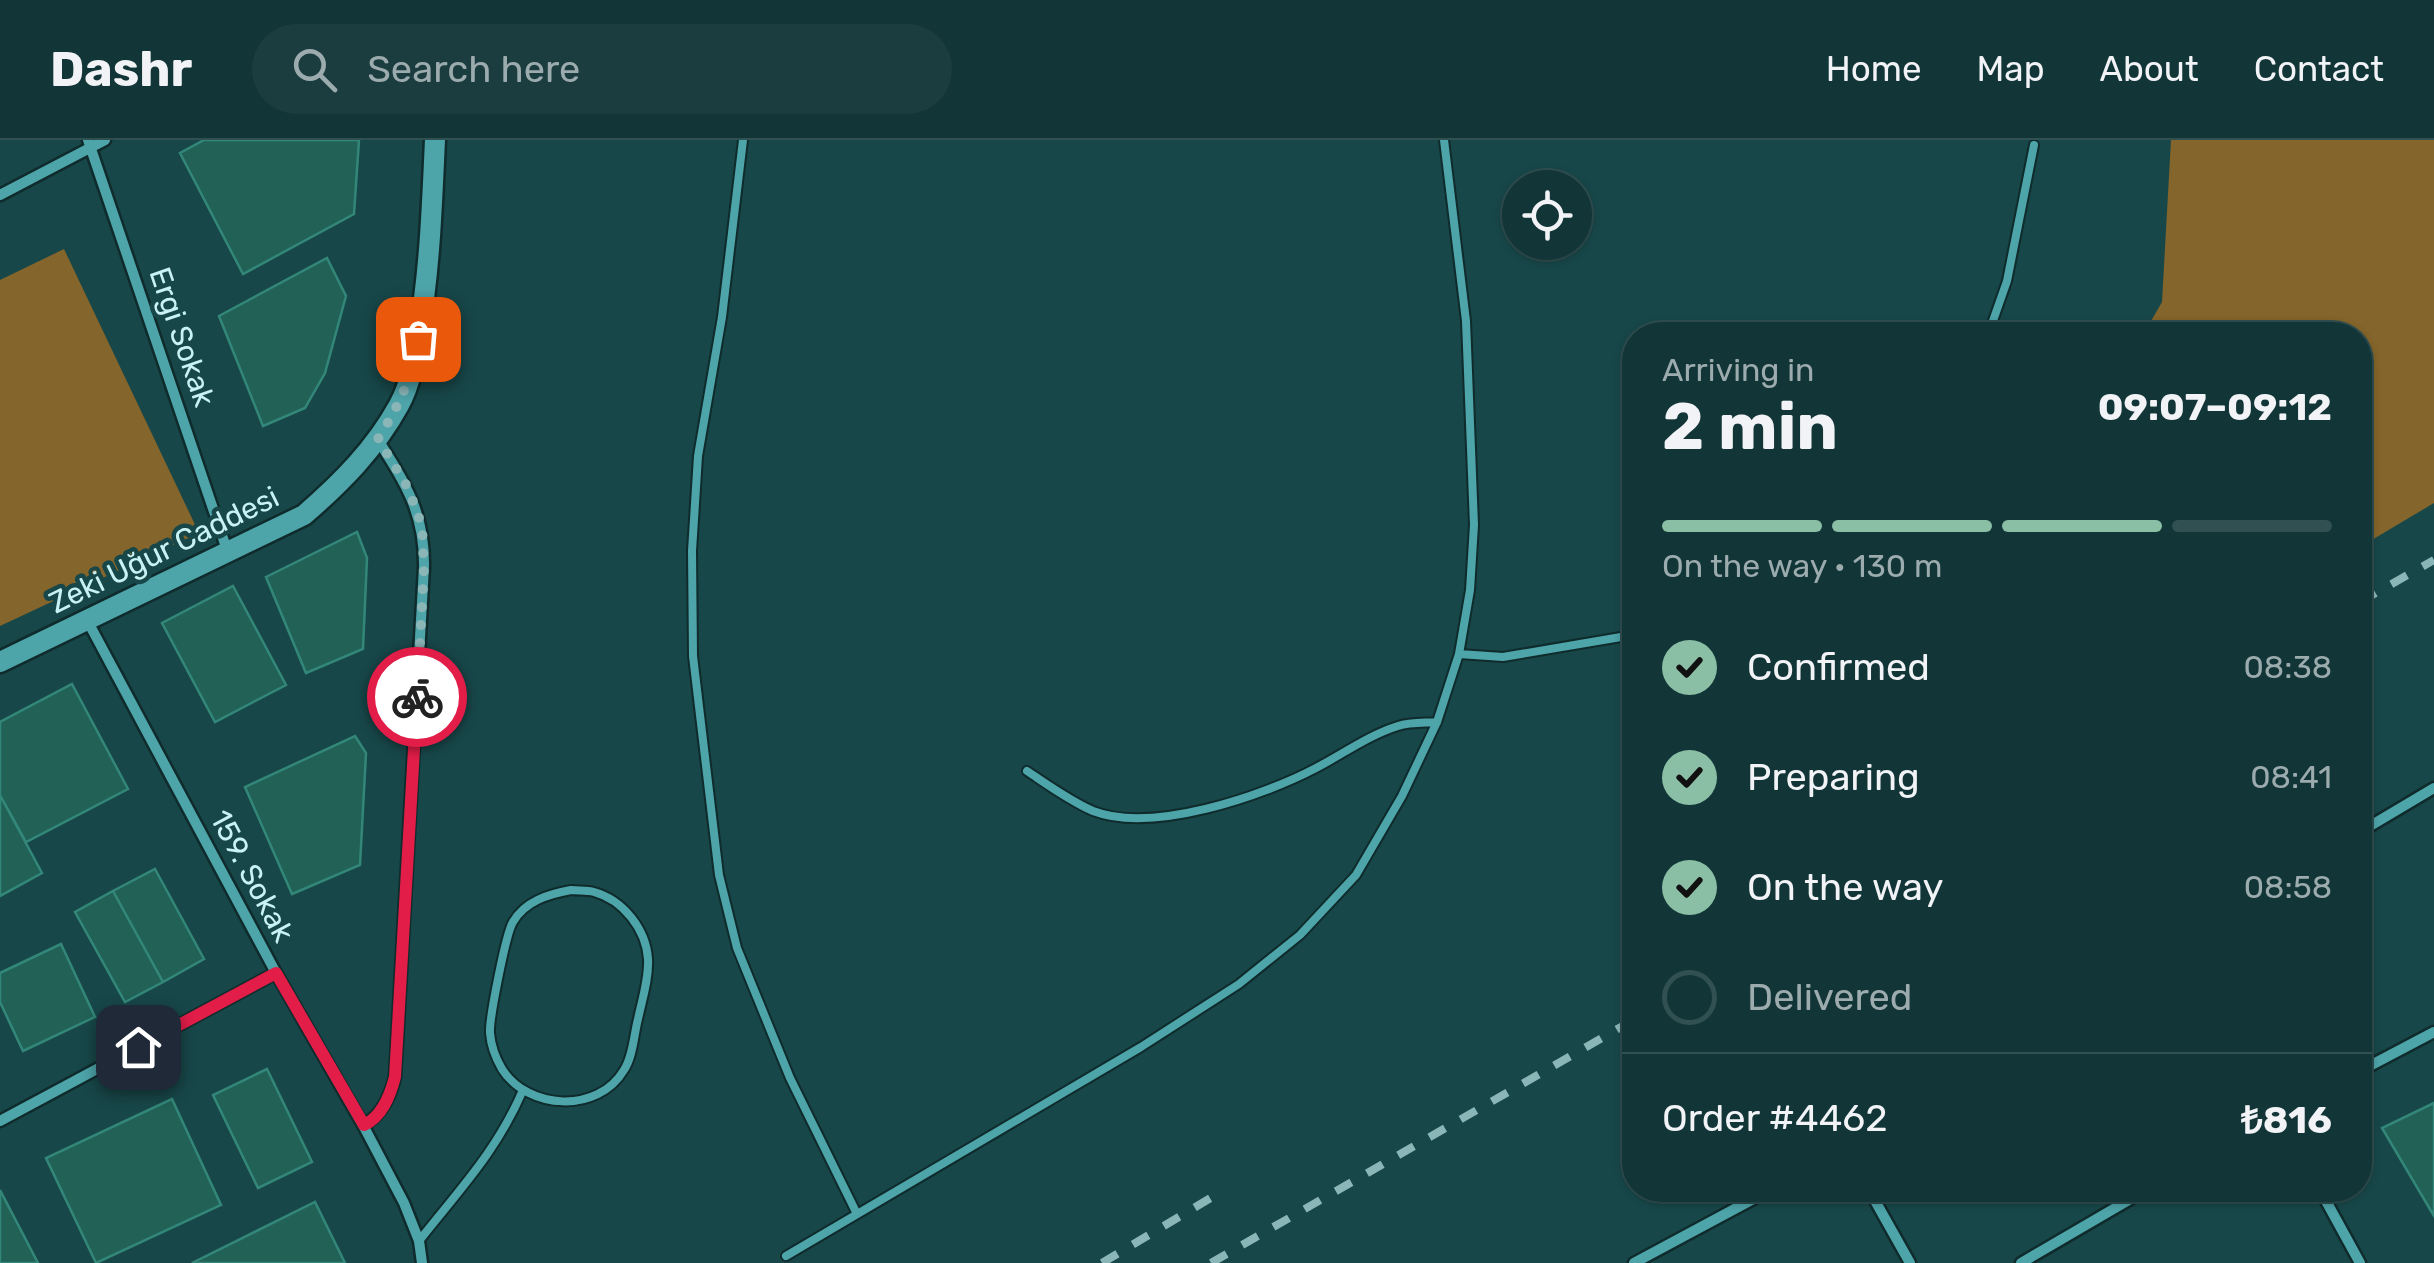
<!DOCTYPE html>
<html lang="en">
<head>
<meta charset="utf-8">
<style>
  body { margin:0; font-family:Rubik,sans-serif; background:#1b3d3f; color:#f1f3f6; height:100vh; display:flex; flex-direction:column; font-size:38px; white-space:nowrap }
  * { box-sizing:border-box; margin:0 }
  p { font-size:32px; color:#9cabad }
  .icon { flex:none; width:55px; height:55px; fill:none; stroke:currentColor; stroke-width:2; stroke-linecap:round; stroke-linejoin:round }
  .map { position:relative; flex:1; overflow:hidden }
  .sheet { position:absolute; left:1622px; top:182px; width:750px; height:880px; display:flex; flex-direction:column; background:#123537; border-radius:40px; box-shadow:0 2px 8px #0004,0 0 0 2px #315052 }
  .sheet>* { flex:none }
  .buttons { position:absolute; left:1502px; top:30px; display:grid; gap:20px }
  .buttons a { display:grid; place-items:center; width:90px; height:90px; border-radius:50%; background:#123537; box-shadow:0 2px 8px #0004,0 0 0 2px #315052; font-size:50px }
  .pin { position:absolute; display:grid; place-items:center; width:85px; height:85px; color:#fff; margin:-42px; border-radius:20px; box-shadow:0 5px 15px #0006 }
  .courier { position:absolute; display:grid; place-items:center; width:100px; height:100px; margin:-50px; border:8px solid #e11d48; border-radius:50%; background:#fff; color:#222; box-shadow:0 2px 12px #0007 }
  .overview em { font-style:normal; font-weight:700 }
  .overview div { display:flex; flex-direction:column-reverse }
  .overview { display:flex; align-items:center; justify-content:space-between; height:170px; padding:0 40px }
  h1 { font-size:65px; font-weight:700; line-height:75px }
  .bar { display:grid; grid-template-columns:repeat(4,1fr); gap:15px 10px; align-content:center; height:120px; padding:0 40px }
  .bar i { height:12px; border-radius:8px; background:#315052 }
  .bar .selected { background:#8abfa5 }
  .bar p { grid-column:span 4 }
  .line { display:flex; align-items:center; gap:25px; padding:0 40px; border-top:2px solid #315052 }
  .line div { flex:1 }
  ol { padding:0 40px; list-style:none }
  li { display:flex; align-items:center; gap:30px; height:110px }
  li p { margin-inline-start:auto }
  li .icon { padding:10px; border-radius:50%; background:#8abfa5; color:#111; stroke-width:4 }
  li:last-child { color:#9cabad }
  li i { width:55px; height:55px; border:5px solid #315052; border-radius:50% }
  header { display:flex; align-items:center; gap:60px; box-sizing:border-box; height:140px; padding:0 50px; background:#123537; border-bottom:2px solid #315052 }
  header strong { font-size:48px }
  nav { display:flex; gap:55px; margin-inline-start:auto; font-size:35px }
  .search { width:700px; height:90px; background:#1b3d3f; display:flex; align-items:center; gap:25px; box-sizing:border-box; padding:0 35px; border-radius:55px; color:#9cabad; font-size:38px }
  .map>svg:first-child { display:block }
  .green { fill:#84652b }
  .building { fill:#216156; stroke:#338779; stroke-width:2.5 }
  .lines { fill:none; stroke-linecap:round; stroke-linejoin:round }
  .service-casing { stroke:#0f2b2c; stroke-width:12 }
  .minor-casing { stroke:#0f2b2c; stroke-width:15 }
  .secondary-casing { stroke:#0f2b2c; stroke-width:25 }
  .service { stroke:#4da4a9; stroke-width:8 }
  .minor { stroke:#4da4a9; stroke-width:10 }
  .secondary { stroke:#4da4a9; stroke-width:20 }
  .rail { stroke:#8bb6b8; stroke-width:8; stroke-dasharray:18 18; stroke-linecap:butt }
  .done { stroke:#8bb6b8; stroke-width:10; stroke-dasharray:0 18 }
  .route { stroke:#e11d48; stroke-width:12 }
  .labels { text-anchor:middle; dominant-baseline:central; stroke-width:9; stroke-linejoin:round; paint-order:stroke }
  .street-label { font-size:30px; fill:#c9f2f4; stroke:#184749 }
</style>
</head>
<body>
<header>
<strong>Dashr</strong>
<div class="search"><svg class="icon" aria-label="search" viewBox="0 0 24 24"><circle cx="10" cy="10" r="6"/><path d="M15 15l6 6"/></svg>Search here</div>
<nav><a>Home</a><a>Map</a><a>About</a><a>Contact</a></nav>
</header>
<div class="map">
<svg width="2434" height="1123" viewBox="0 0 2434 1123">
  <rect width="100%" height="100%" fill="#184749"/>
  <path class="green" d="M2171,0H2434V363L2360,407V195H2143L2162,162Z
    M64,109L199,393L0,486V140Z"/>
  <path class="building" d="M204,0H359L354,74L243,134L180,13Z
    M327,118L346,156L325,233L305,268L263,286L219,176Z
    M357,392L367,418L363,509L306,533L266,437Z
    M233,446L286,545L215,582L162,483Z
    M72,544L128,649L26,702L0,655V582Z
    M355,596L366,613L360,725L292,754L245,647Z
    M0,655L42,733L0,756Z
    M155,729L204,819L163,842L113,751Z
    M113,751L163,842L125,862L75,772Z
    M61,804L95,877L23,911L0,862V833Z
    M267,929L312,1022L258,1048L213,955Z
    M172,959L221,1065L96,1123L46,1018Z
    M2434,963V1076L2382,988Z
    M0,1050L38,1123H0Z
    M315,1062L345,1123H192Z"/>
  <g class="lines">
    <g class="service-casing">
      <path id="service" d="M743,0L722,177L698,316L692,411L693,516L719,735L737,808L790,938L857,1074
        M1988,195L2007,141L2034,5
        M1459,514L1503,517L1621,497L1635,492
        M1027,631C1048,645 1070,661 1093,671C1152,694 1263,656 1316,628C1343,614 1369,595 1398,586C1410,582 1424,583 1437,582
        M571,750C578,751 587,750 594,752C623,760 646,789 648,819C649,839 642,860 638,879C634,894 633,917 624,930C598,974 528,970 502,929C495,917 491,906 490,893C489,879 506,793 513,782C525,761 549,754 571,750Z
        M419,1101C459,1050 497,1011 523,950
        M786,1116L1141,907L1239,844L1300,795L1356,735L1402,656L1437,582L1459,514L1470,450L1474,385L1466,181L1444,0"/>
    </g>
    <g class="minor-casing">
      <path id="minor" d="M88,0L227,410
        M0,55L105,0
        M87,480L276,833L363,985L404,1063L419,1101L422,1123
        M2360,692L2434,648
        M2360,931L2434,892
        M0,981L276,833
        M363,985C382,976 390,956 395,937L424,427C425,374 406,344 378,300
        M1869,1050L1910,1123
        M2320,1050L2360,1123
        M1634,1123L1770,1050
        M2021,1123L2146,1050"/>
    </g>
    <g class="secondary-casing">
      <path id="secondary" d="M0,522L304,375C341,343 375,309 399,265C411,243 415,217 419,192C430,128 432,64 435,0"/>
    </g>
    <use href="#service" class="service"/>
    <use href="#minor" class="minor"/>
    <use href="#secondary" class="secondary"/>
    <path class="rail" d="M2360,462L2434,420
      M1102,1123L1224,1050
      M1211,1123L1635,879"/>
  </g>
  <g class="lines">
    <path class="done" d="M417,557L424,428L422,386L408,348L378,299C400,264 411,240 418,199"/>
    <path class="route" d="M138,907L276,833L364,985C382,977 390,956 395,937L417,557"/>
  </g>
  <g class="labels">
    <g class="street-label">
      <text transform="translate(182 197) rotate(71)">Ergi Sokak</text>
      <text transform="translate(164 410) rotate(-26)">Zeki Uğur Caddesi</text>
      <text transform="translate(252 736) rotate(62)">159. Sokak</text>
    </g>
  </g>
</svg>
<div class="buttons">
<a><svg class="icon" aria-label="locate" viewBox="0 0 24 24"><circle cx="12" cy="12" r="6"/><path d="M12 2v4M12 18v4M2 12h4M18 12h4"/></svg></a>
</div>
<div class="pin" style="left:418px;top:199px;background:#ea580c"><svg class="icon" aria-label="bag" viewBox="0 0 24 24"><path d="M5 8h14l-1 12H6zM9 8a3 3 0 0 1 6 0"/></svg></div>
<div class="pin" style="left:138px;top:907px;background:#1f2937"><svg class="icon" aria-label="home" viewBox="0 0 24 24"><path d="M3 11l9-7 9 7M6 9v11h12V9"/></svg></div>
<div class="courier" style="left:417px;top:557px"><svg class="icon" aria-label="bike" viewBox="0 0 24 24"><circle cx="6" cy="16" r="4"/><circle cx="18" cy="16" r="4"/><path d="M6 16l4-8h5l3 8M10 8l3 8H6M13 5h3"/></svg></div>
<section class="sheet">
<div class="overview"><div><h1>2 min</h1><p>Arriving in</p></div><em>09:07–09:12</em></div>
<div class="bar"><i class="selected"></i><i class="selected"></i><i class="selected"></i><i></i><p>On the way · 130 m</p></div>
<ol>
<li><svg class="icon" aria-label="check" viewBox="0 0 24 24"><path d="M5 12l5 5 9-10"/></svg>Confirmed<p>08:38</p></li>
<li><svg class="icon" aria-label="check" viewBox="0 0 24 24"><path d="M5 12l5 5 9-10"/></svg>Preparing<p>08:41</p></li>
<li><svg class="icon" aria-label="check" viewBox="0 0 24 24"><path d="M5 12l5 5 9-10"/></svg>On the way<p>08:58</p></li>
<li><i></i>Delivered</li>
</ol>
<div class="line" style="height:130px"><div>Order #4462</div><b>₺816</b></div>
</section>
</div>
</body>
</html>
